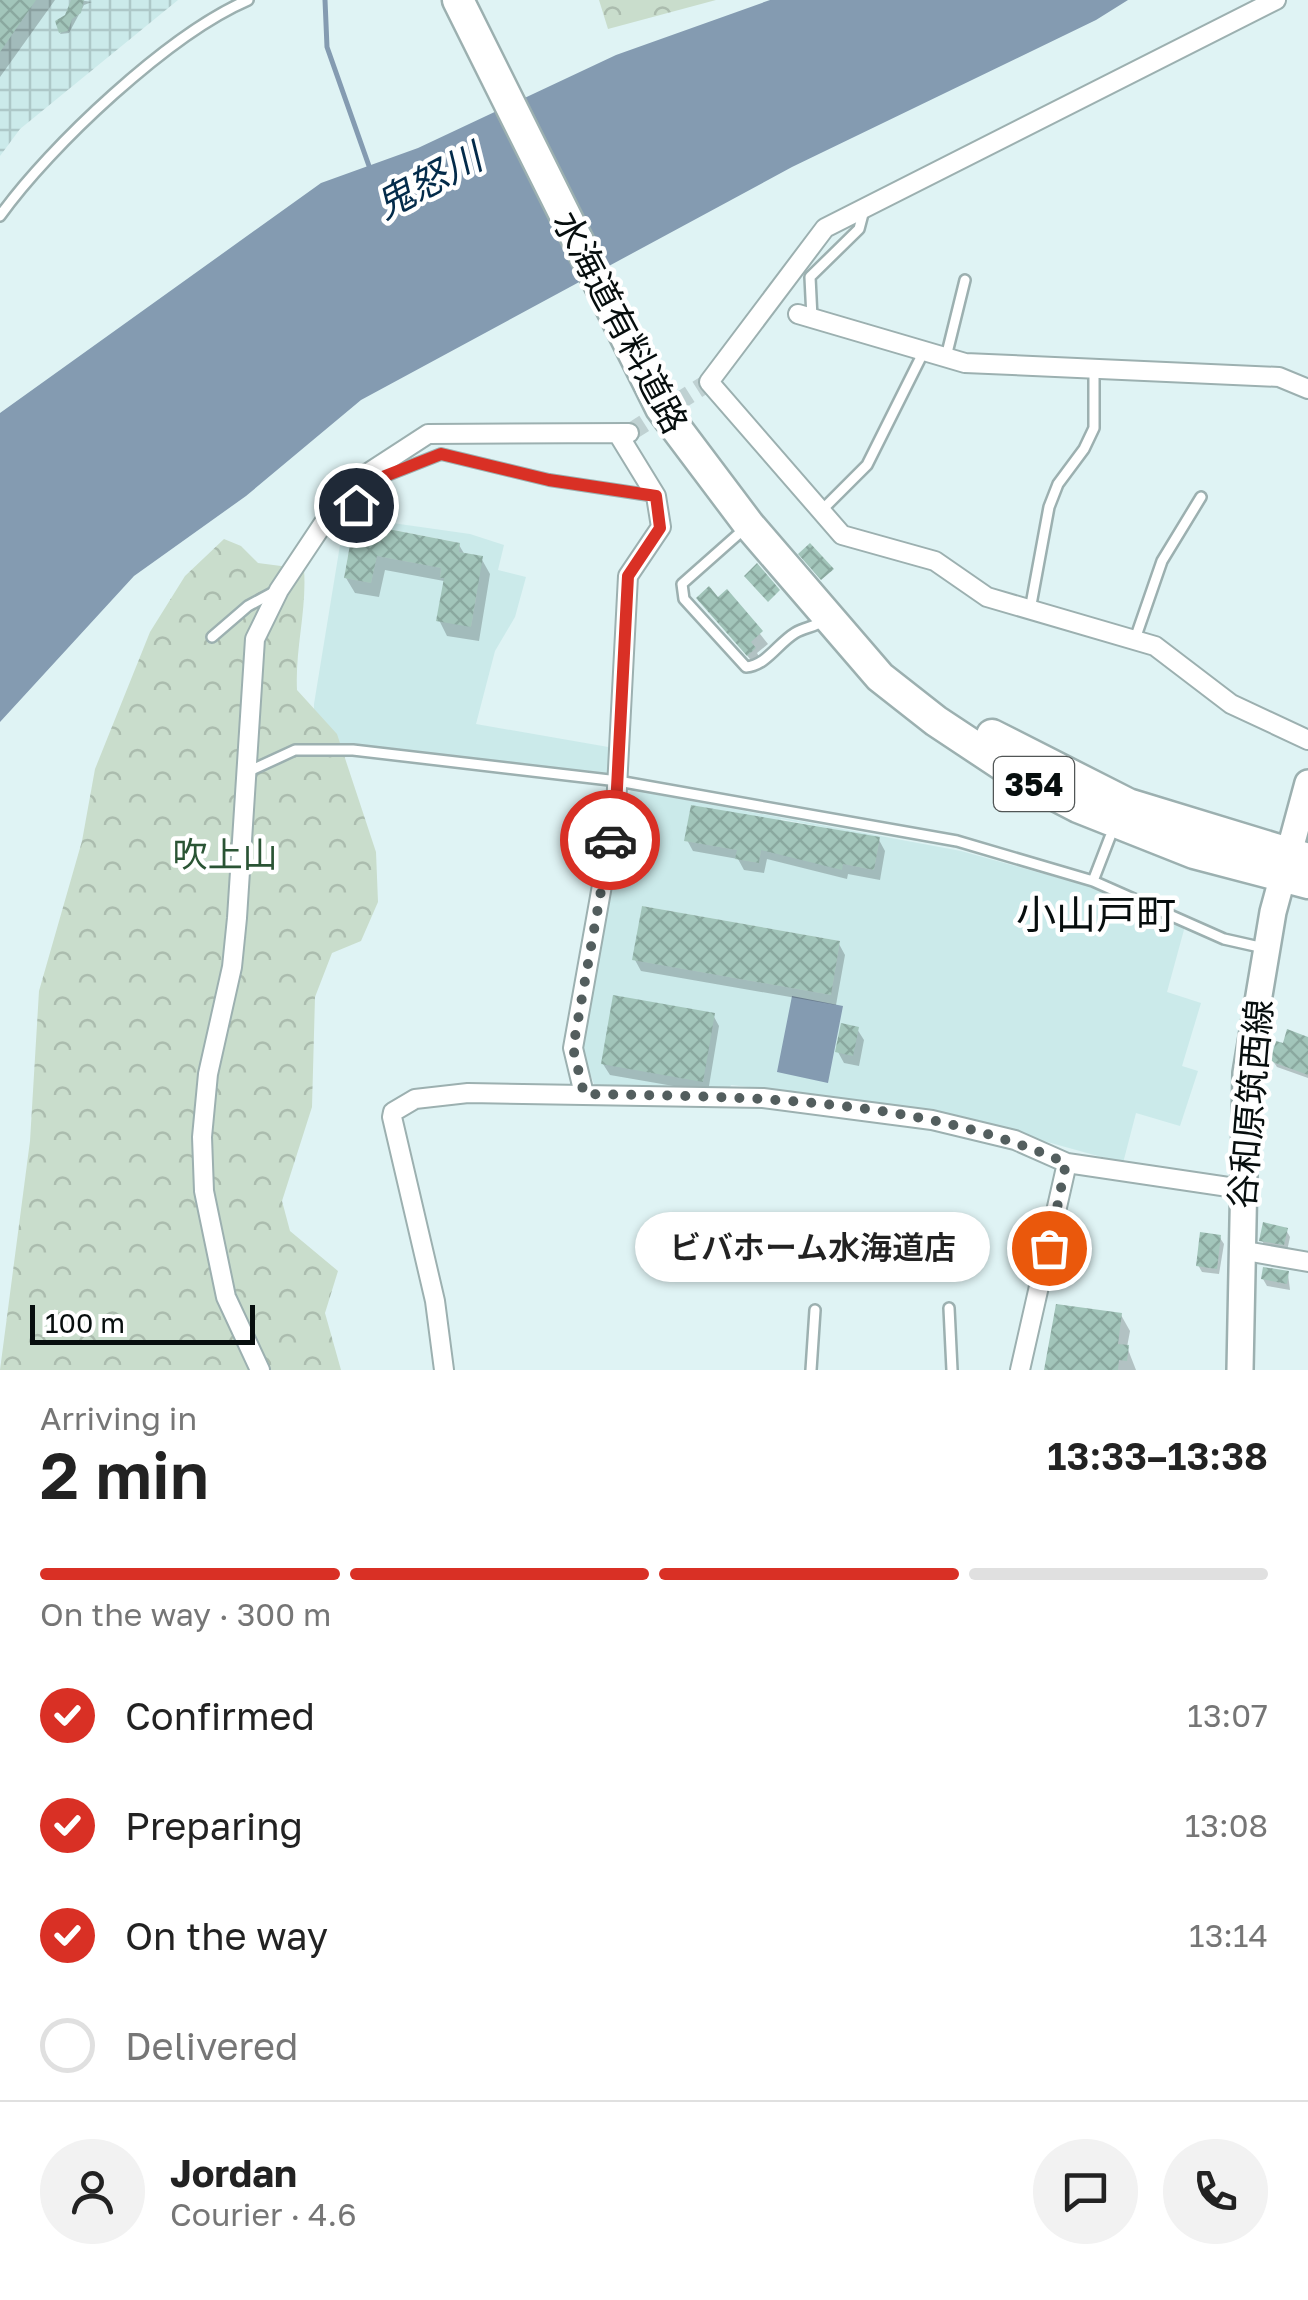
<!DOCTYPE html>
<html lang="en">
<head>
<meta charset="utf-8">
<style>
  body { margin:0; font-family:"Golos Text","Noto Sans JP",sans-serif; background:#f2f2f2; color:#222; height:100vh; display:flex; flex-direction:column; font-size:38px; white-space:nowrap }
  * { box-sizing:border-box; margin:0 }
  p { font-size:32px; color:#767676 }
  .icon { flex:none; width:55px; height:55px; fill:none; stroke:currentColor; stroke-width:2; stroke-linecap:round; stroke-linejoin:round }
  .map { position:relative; height:1370px; overflow:hidden }
  .details { display:flex; flex-direction:column; background:#fff; flex:1 }
  .details>* { flex:none }
  .scale { position:absolute; left:30px; bottom:25px; width:225px; box-sizing:border-box; padding-left:10px; border:5px solid #070e0e; border-top:0; font-size:28px; line-height:35px; white-space:nowrap; color:#070e0e; -webkit-text-stroke:8px #fff; paint-order:stroke }
  .pin { position:absolute; display:grid; place-items:center; width:85px; height:85px; color:#fff; margin:-42px; border:5px solid #fff; border-radius:50%; box-shadow:0 2px 10px #0007 }
  .courier { position:absolute; display:grid; place-items:center; width:100px; height:100px; margin:-50px; border:8px solid #d93025; border-radius:50%; background:#fff; color:#222; box-shadow:0 2px 12px #0007 }
  .bubble { position:absolute; height:70px; border-radius:35px; background:#fff; box-shadow:0 2px 8px #0004; font-size:32px; font-weight:600; line-height:70px; text-align:center }
  .headline em { font-style:normal; font-weight:600 }
  .headline div { display:flex; flex-direction:column-reverse }
  .headline { display:flex; align-items:center; justify-content:space-between; height:170px; padding:0 40px }
  h1 { font-size:65px; font-weight:600; line-height:75px }
  .bar { display:grid; grid-template-columns:repeat(4,1fr); gap:15px 10px; align-content:center; height:120px; padding:0 40px }
  .bar i { height:12px; border-radius:8px; background:#e0e0e0 }
  .bar .selected { background:#d93025 }
  .bar p { grid-column:span 4 }
  .line { display:flex; align-items:center; gap:25px; padding:0 40px; border-top:2px solid #e0e0e0 }
  .line div { flex:1 }
  .round { display:grid; place-items:center; flex:none; width:105px; height:105px; border-radius:52px; background:#f2f2f2 }
  ol { padding:0 40px; list-style:none }
  li { display:flex; align-items:center; gap:30px; height:110px }
  li p { margin-inline-start:auto }
  li .icon { padding:10px; border-radius:50%; background:#d93025; color:#fff; stroke-width:4 }
  li:last-child { color:#767676 }
  li i { width:55px; height:55px; border:5px solid #e0e0e0; border-radius:50% }
  .map>svg:first-child { display:block }
  .built { fill:#cbeaea; fill-rule:evenodd }
  .industrial { fill:url(#industrial-grid) }
  .forest { fill:url(#forest-crowns) }
  .water { fill:#849bb1 }
  .shadow { fill:#0003 }
  .lines { fill:none; stroke-linecap:round; stroke-linejoin:round }
  .stream { stroke:#849bb1; stroke-width:5 }
  .building { fill:url(#building-cross-hatch) }
  .street-tunnel { stroke:#bfd1d2; stroke-width:18; stroke-dasharray:18 9; stroke-linecap:butt }
  .lane-casing { stroke:#9cb0b0; stroke-width:14 }
  .street-casing { stroke:#9cb0b0; stroke-width:22 }
  .secondary-casing { stroke:#9cb0b0; stroke-width:30 }
  .highway-casing { stroke:#9cb0b0; stroke-width:35 }
  .lane { stroke:#fff; stroke-width:9 }
  .street { stroke:#fff; stroke-width:18 }
  .secondary { stroke:#fff; stroke-width:25 }
  .highway { stroke:#fff; stroke-width:30 }
  .done { stroke:#535e5e; stroke-width:10; stroke-dasharray:0 18 }
  .route { stroke:#d93025; stroke-width:12 }
  .labels { text-anchor:middle; dominant-baseline:central; stroke-width:9; stroke-linejoin:round; paint-order:stroke }
  .shield { fill:#fff; stroke:#515656; stroke-width:2.5 }
  .shield-label { font-size:32px; font-weight:bold; fill:#070e0e }
  .street-label { font-size:35px; fill:#070e0e; stroke:#fff }
  .park-label { font-size:35px; fill:#2a5434; stroke:#fff }
  .water-label { font-size:38px; font-style:italic; fill:#032b4a; stroke:#fff }
  .quarter-label { font-size:40px; fill:#070e0e; stroke:#fff }
</style>
</head>
<body>
<div class="map">
<svg width="1308" height="1370" viewBox="0 0 1308 1370">
  <defs>
    <pattern id="industrial-grid" width="8" height="8" patternUnits="userSpaceOnUse" patternTransform="scale(2.5)"><rect width="8" height="8" fill="#cbeaea"/><path d="M0 4h8M4 0v8" fill="none" stroke="#adc8c8"/></pattern>
    <pattern id="forest-crowns" width="20" height="18" patternUnits="userSpaceOnUse" patternTransform="scale(2.5)"><rect width="20" height="18" fill="#c9ddcc"/><path d="M2 6a3 3 0 1 1 6 0M12 15a3 3 0 1 1 6 0" fill="none" stroke="#abbcae"/></pattern>
    <pattern id="building-cross-hatch" width="8" height="8" patternUnits="userSpaceOnUse" patternTransform="scale(2.5)"><rect width="8" height="8" fill="#a2c5ba"/><path d="M0 0l8 8M0 8l8-8" fill="none" stroke="#8aa89f"/></pattern>
  </defs>
  <rect width="100%" height="100%" fill="#dff3f4"/>
  <path class="built" d="M357,518L470,534L504,545L498,570L526,577L515,617L495,651L476,724L614,748L613,777L314,744V704L341,539ZM379,527L460,543L459,552L482,556L463,590L477,593L471,627L448,579L440,577L441,568L377,556L371,583L344,578L351,539L375,544Z
    M632,790L961,851L1088,886L1185,926L1167,992L1201,1003L1182,1066L1198,1071L1180,1126L1136,1113L1123,1163L1015,1133L749,1087L731,1085L728,1092L595,1086L579,1048L625,796ZM691,805L766,819L759,863L736,859L737,850L685,841ZM781,819L880,838L874,870L843,864L841,869L775,852ZM642,906L840,941L831,995L633,960Z"/>
  <path class="industrial" d="M0,0H178L20,129L0,156Z"/>
  <path class="forest" d="M599,0H716L608,29Z
    M224,539L241,546L258,563L304,569C307,610 295,648 297,690L337,734L376,852L378,902L361,941L332,953L315,997L312,1107L282,1201L290,1231L338,1271L325,1313L341,1370H0L30,1141L39,991L82,841L95,769L150,632L185,576Z"/>
  <path class="water" d="M770,0H1128L1096,20L792,167L361,400L246,496L134,576L0,722V413L321,183L418,148L616,55Z
    M792,996L843,1006L828,1083L777,1072Z"/>
  <path class="shadow" d="M0,0H55L0,77Z
    M79,0L92,2L84,5L69,33L60,34Z
    M459,545L465,555L481,558L490,574L479,641L447,636L439,620L444,581L385,570L379,597L355,593L346,578L377,546Z
    M727,592L768,644L757,653L761,660L755,665L699,598L717,600Z
    M687,840H879L885,851L880,880L848,874L847,879L767,859L764,873L744,870L738,859L693,851Z
    M839,944L845,955L836,1005L641,971L635,960Z
    M713,1015L719,1026L708,1092L610,1075L603,1064Z
    M857,1029L864,1040L859,1066L844,1063L838,1052Z
    M1308,1042V1078L1277,1067L1273,1061Z
    M1286,1230L1290,1237L1287,1251L1265,1247L1262,1240Z
    M1220,1238L1224,1244L1219,1274L1202,1272L1198,1265Z
    M1288,1274L1290,1290L1267,1286L1263,1279Z
    M1121,1315L1130,1331L1127,1347L1136,1370H1046Z"/>
  <g class="lines">
    <path class="stream" d="M325,0L327,47L369,166"/>
  </g>
  <path class="building" d="M0,0H36L0,52Z
    M71,0H84L81,13L72,19L68,31L59,33L55,21L65,15Z
    M378,527L460,543L459,552L483,556L471,627L436,621L444,578H440L441,568L377,556L371,583L344,578L351,539L375,544Z
    M810,543L834,569L821,580L798,554Z
    M757,563L780,590L768,602L744,576Z
    M709,586L718,597L727,589L763,631L751,642L756,648L747,656L696,598Z
    M691,805L880,837L874,870L843,864L842,870L761,850L759,863L735,859L737,850L684,841Z
    M642,906L840,941L831,995L632,960Z
    M613,995L715,1013L703,1082L601,1064Z
    M841,1023L859,1027L853,1056L835,1052Z
    M1287,1029L1308,1037V1075L1270,1061L1276,1041L1283,1043Z
    M1263,1222L1288,1228L1284,1245L1259,1241Z
    M1200,1232L1221,1235L1217,1269L1196,1266Z
    M1263,1267L1289,1271L1287,1284L1261,1279Z
    M1056,1304L1122,1313L1118,1344L1129,1345L1127,1361L1119,1360L1118,1370H1044Z"/>
  <g class="lines">
    <path class="street-tunnel" d="M629,433L709,382"/>
    <g class="lane-casing">
      <path id="lane" d="M0,216C50,146 169,34 248,0
        M812,318L810,277L859,229L864,210
        M946,357L965,280
        M336,508L355,505L385,476L441,454L549,480L655,496
        M821,511L867,465L924,351
        M743,530L682,584L684,599L746,667C767,665 777,644 795,633C806,626 816,628 825,618
        M1030,610L1049,507L1058,484L1084,449L1094,428V370
        M212,637L248,606L274,592
        M1135,639L1162,561L1201,497
        M245,773L295,750H353L618,781L957,841L1093,881L1224,939L1264,948
        M1093,881L1110,837
        M949,1308L952,1370
        M811,1370L815,1310"/>
    </g>
    <g class="street-casing">
      <path id="street" d="M1276,0L825,228L709,382L842,535L935,561L987,597L1155,646L1231,704L1308,740
        M798,314L965,363L1279,377L1308,389
        M584,1094L573,1048L616,807L628,576L661,527L656,496L618,434
        M1240,1250L1308,1262
        M260,1370L226,1297L204,1191L202,1137L208,1074L232,967L237,918L255,639L279,590L333,509L368,473L428,434L629,433
        M444,1370L435,1301L392,1117L393,1112L415,1099L468,1093L763,1098L932,1120L1015,1140L1067,1163L1242,1189
        M1020,1370L1067,1163"/>
    </g>
    <g class="secondary-casing">
      <path id="secondary" d="M1240,1370L1246,1073L1273,912L1308,783"/>
    </g>
    <g class="highway-casing">
      <path id="highway" d="M458,0L661,408L749,525L880,677L936,721L1022,778L1078,807L1194,853L1308,883
        M992,735L1128,804L1308,859"/>
    </g>
    <use href="#lane" class="lane"/>
    <use href="#street" class="street"/>
    <use href="#secondary" class="secondary"/>
    <use href="#highway" class="highway"/>
  </g>
  <g class="lines">
    <path class="done" d="M610,840L573,1048L584,1094C746,1097 917,1096 1066,1163L1049,1248"/>
    <path class="route" d="M356,505L385,476L441,454L549,480L656,496L660,528L628,576L616,807L610,840"/>
  </g>
  <g class="labels">
    <rect class="shield" x="994" y="757" width="80" height="54" rx="8"/>
    <g class="shield-label">
      <text x="1034" y="784">354</text>
    </g>
    <g class="street-label">
      <text transform="translate(621 322) rotate(62)">水海道有料道路</text>
      <text transform="translate(1250 1104) rotate(-85)">谷和原筑西線</text>
    </g>
    <g class="park-label">
      <text x="225" y="854">吹上山</text>
    </g>
    <g class="water-label">
      <text transform="translate(428 180) rotate(-28)">鬼怒川</text>
    </g>
    <g class="quarter-label">
      <text x="1096" y="914">小山戸町</text>
    </g>
  </g>
</svg>
<div class="scale">100 m</div>
<div class="pin" style="left:1049px;top:1248px;background:#ea580c"><svg class="icon" aria-label="bag" viewBox="0 0 24 24"><path d="M5 8h14l-1 12H6zM9 8a3 3 0 0 1 6 0"/></svg></div>
<div class="pin" style="left:356px;top:505px;background:#1f2937"><svg class="icon" aria-label="home" viewBox="0 0 24 24"><path d="M3 11l9-7 9 7M6 9v11h12V9"/></svg></div>
<div class="courier" style="left:610px;top:840px"><svg class="icon" aria-label="car" viewBox="0 0 24 24"><path d="M5 17H2v-5l4-1 3-4h7l3 4 3 1v5h-3M9 17h6M6 11h13"/><circle cx="7" cy="17" r="2"/><circle cx="17" cy="17" r="2"/></svg></div>
<div class="bubble" style="left:635px;top:1212px;width:355px">ビバホーム水海道店</div>
</div>
<section class="details">
<div class="headline"><div><h1>2 min</h1><p>Arriving in</p></div><em>13:33–13:38</em></div>
<div class="bar"><i class="selected"></i><i class="selected"></i><i class="selected"></i><i></i><p>On the way · 300 m</p></div>
<ol>
<li><svg class="icon" aria-label="check" viewBox="0 0 24 24"><path d="M5 12l5 5 9-10"/></svg>Confirmed<p>13:07</p></li>
<li><svg class="icon" aria-label="check" viewBox="0 0 24 24"><path d="M5 12l5 5 9-10"/></svg>Preparing<p>13:08</p></li>
<li><svg class="icon" aria-label="check" viewBox="0 0 24 24"><path d="M5 12l5 5 9-10"/></svg>On the way<p>13:14</p></li>
<li><i></i>Delivered</li>
</ol>
<div class="line" style="height:180px"><a class="round"><svg class="icon" aria-label="person" viewBox="0 0 24 24"><circle cx="12" cy="8" r="4"/><path d="M4 21q1-7 8-7t8 7"/></svg></a><div><b>Jordan</b><p>Courier · 4.6</p></div><a class="round"><svg class="icon" aria-label="chat" viewBox="0 0 24 24"><path d="M4 5h16v11H9l-5 4z"/></svg></a><a class="round"><svg class="icon" aria-label="phone" viewBox="0 0 24 24"><path d="M5 4h4l2 5-3 2q2 4 5 5l2-3 5 2v4C11 20 4 13 5 4z"/></svg></a></div>
</section>
</body>
</html>
